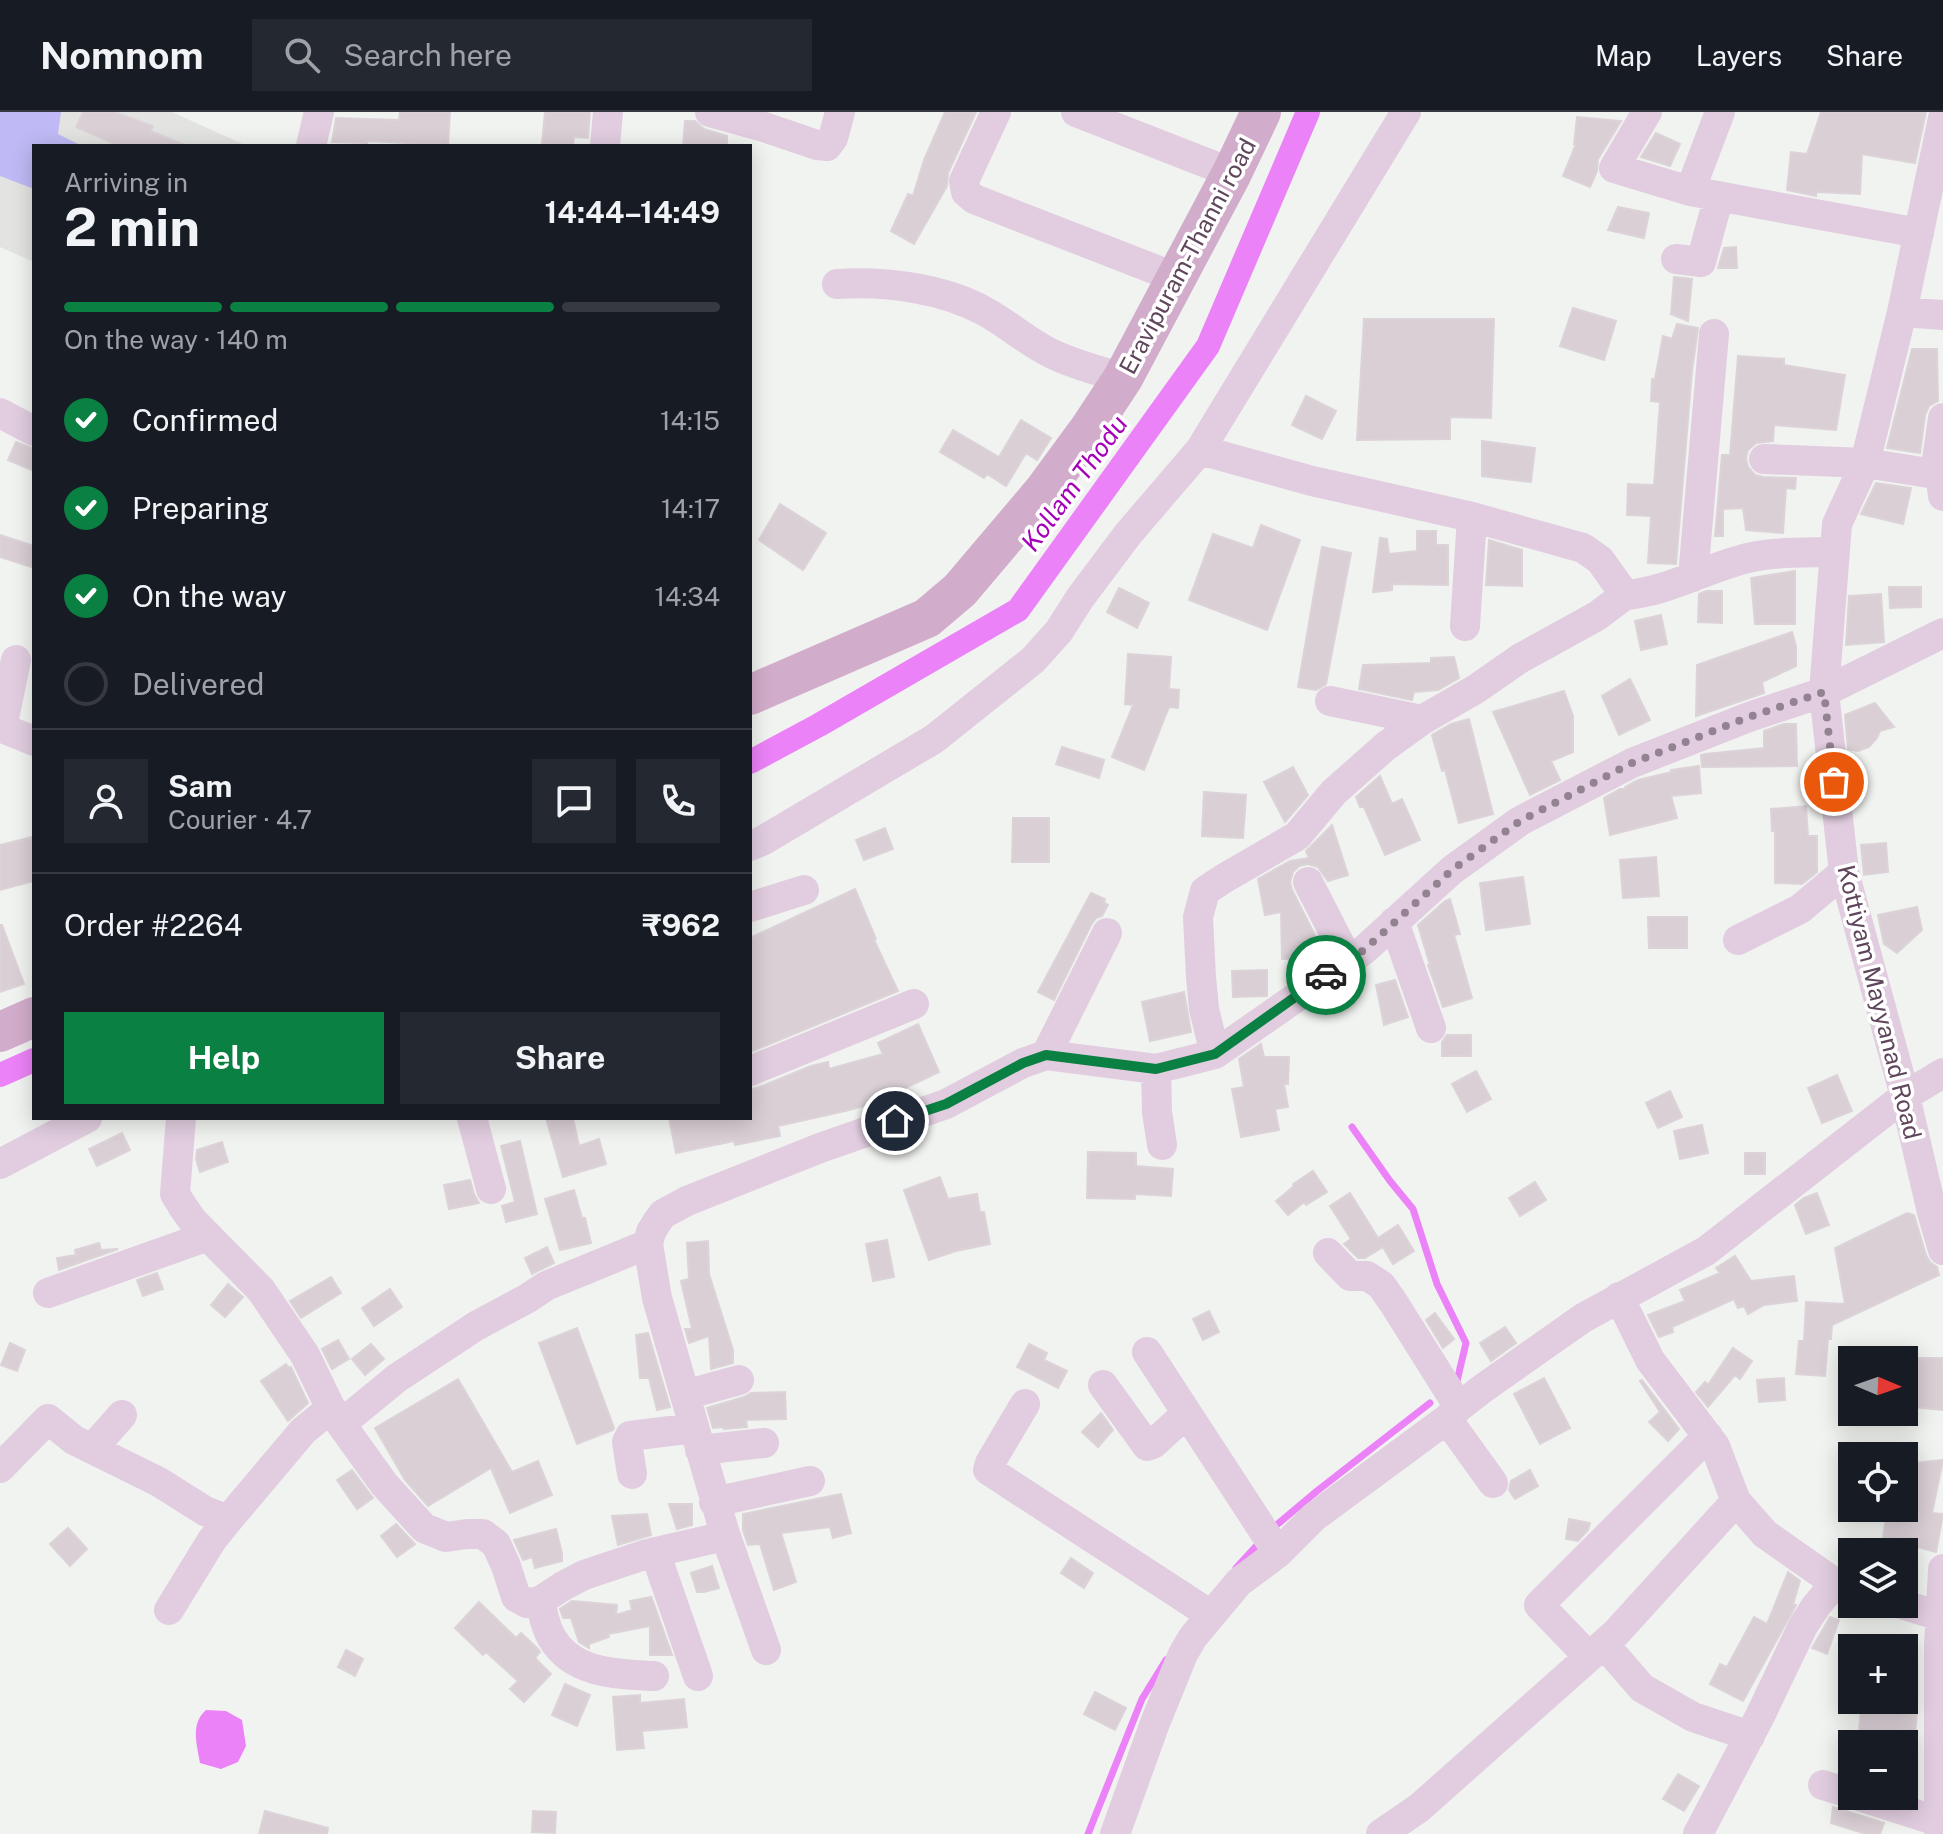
<!DOCTYPE html>
<html lang="en">
<head>
<meta charset="utf-8">
<style>
  body { margin:0; font-family:"Public Sans",sans-serif; background:#242831; color:#f1f3f6; height:100vh; display:flex; flex-direction:column; font-size:30px; white-space:nowrap }
  * { box-sizing:border-box; margin:0 }
  p { font-size:26px; color:#9ea1a6 }
  .icon { flex:none; width:44px; height:44px; fill:none; stroke:currentColor; stroke-width:2; stroke-linecap:round; stroke-linejoin:round }
  .map { position:relative; flex:1; overflow:hidden }
  .sheet { position:absolute; left:32px; top:32px; width:720px; height:976px; display:flex; flex-direction:column; background:#171b24; border-radius:0px; box-shadow:0 4px 20px #0003 }
  .sheet>* { flex:none }
  .needle { width:52px; rotate:92deg }
  .buttons { position:absolute; left:1838px; top:1234px; display:grid; gap:16px }
  .buttons a { display:grid; place-items:center; width:80px; height:80px; border-radius:0px; background:#171b24; box-shadow:0 4px 20px #0003; font-size:40px }
  .pin { position:absolute; display:grid; place-items:center; width:68px; height:68px; color:#fff; margin:-34px; border:4px solid #fff; border-radius:50%; box-shadow:0 2px 8px #0007 }
  .courier { position:absolute; display:grid; place-items:center; width:80px; height:80px; margin:-40px; border:6px solid #0b8043; border-radius:50%; background:#fff; color:#222; box-shadow:0 2px 10px #0007 }
  .head em { font-style:normal; font-weight:700 }
  .head div { display:flex; flex-direction:column-reverse }
  .head { display:flex; align-items:center; justify-content:space-between; height:136px; padding:0 32px }
  h1 { font-size:52px; font-weight:700; line-height:60px }
  .bar { display:grid; grid-template-columns:repeat(4,1fr); gap:12px 8px; align-content:center; height:96px; padding:0 32px }
  .bar i { height:10px; border-radius:6px; background:#363941 }
  .bar .selected { background:#0b8043 }
  .bar p { grid-column:span 4 }
  .line { display:flex; align-items:center; gap:20px; padding:0 32px; border-top:2px solid #363941 }
  .line div { flex:1 }
  .round { display:grid; place-items:center; flex:none; width:84px; height:84px; border-radius:0px; background:#242831 }
  ol { padding:0 32px; list-style:none }
  li { display:flex; align-items:center; gap:24px; height:88px }
  li p { margin-inline-start:auto }
  li .icon { padding:8px; border-radius:50%; background:#0b8043; color:#fff; stroke-width:4 }
  li:last-child { color:#9ea1a6 }
  li i { width:44px; height:44px; border:4px solid #363941; border-radius:50% }
  .button { display:flex; gap:16px; margin-top:auto; padding:16px 32px }
  .button a { flex:1; height:92px; border-radius:0px; background:#0b8043; color:#fff; font-size:32px; font-weight:700; line-height:92px; text-align:center }
  .button a+a { background:#242831; color:#f1f3f6 }
  header { display:flex; align-items:center; gap:48px; box-sizing:border-box; height:112px; padding:0 40px; background:#171b24; border-bottom:2px solid #363941 }
  header strong { font-size:38px }
  nav { display:flex; gap:44px; margin-inline-start:auto; font-size:28px }
  .search { width:560px; height:72px; background:#242831; display:flex; align-items:center; gap:20px; box-sizing:border-box; padding:0 28px; border-radius:0px; color:#9ea1a6; font-size:30px }
  .map>svg:first-child { display:block }
  .education { fill:#e3e4e1 }
  .green { fill:#bfbaf5 }
  .water { fill:#eb82f7 }
  .lines { fill:none; stroke-linecap:round; stroke-linejoin:round }
  .stream { stroke:#eb82f7; stroke-width:7 }
  .canal { stroke:#eb82f7; stroke-width:24 }
  .building { fill:#d9cfd5; stroke:#dcd3d9; stroke-width:2 }
  .minor { stroke:#e1cddf; stroke-width:30 }
  .major { stroke:#d2adcb; stroke-width:40 }
  .done { stroke:#938390; stroke-width:8; stroke-dasharray:0 14.4 }
  .route { stroke:#0b8043; stroke-width:10 }
  .labels { text-anchor:middle; dominant-baseline:central; stroke-width:7; stroke-linejoin:round; paint-order:stroke }
  .street-label { font-size:24px; fill:#60465c; stroke:#fff }
  .water-label { font-size:26px; font-style:italic; fill:#a700b9; stroke:#fff }
</style>
</head>
<body>
<header>
<strong>Nomnom</strong>
<div class="search"><svg class="icon" aria-label="search" viewBox="0 0 24 24"><circle cx="10" cy="10" r="6"/><path d="M15 15l6 6"/></svg>Search here</div>
<nav><a>Map</a><a>Layers</a><a>Share</a></nav>
</header>
<div class="map">
<svg width="1943" height="1722" viewBox="0 0 1943 1722">
  <rect width="100%" height="100%" fill="#f1f3f0"/>
  <path class="education" d="M0,0H172L247,34H34V150L0,135Z"/>
  <path class="green" d="M0,0H61L58,22L82,34H34V77L0,64Z"/>
  <path class="water" d="M206,1598L226,1599L242,1608L246,1634L238,1650L221,1657L200,1651C197,1632 190,1612 206,1598Z"/>
  <g class="lines">
    <path class="stream" d="M1352,1015L1390,1069L1413,1097L1437,1172L1466,1231L1457,1269
      M1273,1416L1317,1379L1430,1291
      M1236,1456L1259,1431
      M1088,1722L1142,1587L1166,1548"/>
    <path class="canal" d="M750,650L819,613L1018,498L1208,234L1308,0
      M0,963L34,948"/>
  </g>
  <path class="building" d="M83,0H114L153,14L151,19L187,34H119L76,15Z
    M400,0H450L448,33L367,29V31L332,30L336,6L399,8Z
    M545,0H590L588,26L574,25L573,34L542,32Z
    M945,0H976L948,61L947,74L914,132L891,119L908,82L913,84L924,48Z
    M1821,0H1926L1915,51L1862,42L1860,82L1816,80V84L1787,78L1791,40L1807,42Z
    M1577,5L1621,9L1598,47L1597,59L1590,75L1563,64L1576,32H1574Z
    M685,9H695L704,17L727,24V34H683Z
    M1656,21L1680,32L1670,54L1641,45Z
    M1618,95L1649,101L1644,126L1608,118Z
    M1736,135L1737,156H1718L1724,136Z
    M1674,165L1692,167L1688,209L1671,202Z
    M1573,196L1616,209L1604,248L1560,234Z
    M1364,207H1494L1491,306L1450,305V327L1357,328Z
    M1677,212L1698,216L1692,259L1676,452L1648,451L1651,404L1627,403L1628,372L1654,373L1660,290L1651,289L1652,267H1655L1663,224L1672,227Z
    M1912,237H1937L1938,289L1929,294L1925,303L1920,341L1887,336Z
    M1738,244L1784,247V253L1845,263L1836,318L1774,313L1773,329L1756,331L1748,338L1746,346L1748,355L1755,363L1763,365L1796,366L1795,377L1786,376L1783,421L1746,418L1743,396L1723,397V424H1715L1722,343H1730Z
    M1306,284L1336,299L1322,327L1292,313Z
    M1021,308L1051,326L1037,348L1026,341L1006,374L987,362L984,366L940,340L953,318L999,345Z
    M1482,329L1535,336L1531,370L1482,364Z
    M16,330L34,337V359L8,348Z
    M1876,371L1911,376L1903,412L1861,402Z
    M780,392L826,421L803,458L759,428Z
    M1261,413L1300,428L1267,518L1189,488L1213,422L1253,436Z
    M1417,419H1436V433H1448V473L1392,472V478L1373,480L1380,426L1387,427L1389,442L1417,439Z
    M0,423L34,434V456L0,445Z
    M1489,428L1522,438V474L1486,473Z
    M1322,435L1351,441L1326,572L1316,578L1298,575Z
    M1795,459V512H1755L1751,466Z
    M1889,475H1921V495L1890,496Z
    M1119,476L1149,491L1137,516L1107,500Z
    M1706,479H1722V511L1698,510L1699,482Z
    M1881,482L1884,530L1846,533L1849,484Z
    M1661,503L1667,532L1641,538L1635,509Z
    M1792,520L1796,534V554L1762,570L1764,581L1696,604L1697,553Z
    M1128,542L1171,545L1169,577L1179,578L1178,596L1169,595L1144,658L1112,645L1133,593L1125,592Z
    M1454,545L1459,566L1438,578L1414,580L1412,588L1359,577L1363,553L1431,551V546Z
    M1630,567L1650,608L1619,623L1602,584Z
    M1564,579L1573,604V640L1551,649L1560,668L1530,683L1493,600Z
    M1875,591L1894,615L1880,619L1877,626L1869,635L1858,639L1848,637L1845,603Z
    M1469,607L1493,702L1459,711L1445,658L1442,659L1432,623L1451,612Z
    M1784,612H1796L1797,654L1702,655L1701,643L1705,642L1764,636V619Z
    M1062,635L1104,648L1099,666L1056,652Z
    M1699,654L1701,681L1671,684L1677,706L1610,723L1604,686L1620,677H1625V675L1638,668L1672,660L1671,658Z
    M1293,655L1308,683L1285,710L1264,670Z
    M1380,664L1392,692L1402,687L1420,728L1385,743L1364,695H1360L1356,685Z
    M1204,680L1246,683L1243,726L1202,724Z
    M1806,694L1808,724H1817V760L1802,772L1775,771V719H1772L1771,697Z
    M1013,706H1049V750H1012Z
    M1332,713L1348,763L1328,769L1318,755L1308,752L1299,754L1293,760L1290,770L1292,778L1325,843L1321,846L1282,847L1281,800L1265,803L1258,767L1290,749L1309,746L1306,739Z
    M885,716L893,737L864,748L856,728Z
    M32,725L34,734V769L0,778V733Z
    M1886,731L1888,760L1864,763L1861,733Z
    M1656,745L1659,784L1623,786L1620,748Z
    M1523,765L1530,812L1486,818L1480,771Z
    M855,777L876,827L874,828L898,879L750,940V826Z
    M1091,781L1105,787L1104,791L1108,793L1102,804L1096,806L1091,813L1054,888L1038,880Z
    M1450,787L1460,822L1454,823L1472,886L1443,895L1428,853H1430L1418,813L1445,789Z
    M1917,795L1922,818L1897,841L1884,832L1878,803Z
    M1648,805H1687V836H1649Z
    M0,813H2L24,872L0,880Z
    M1267,858V884L1233,885L1232,859Z
    M1395,868L1408,905L1384,913L1376,873Z
    M1184,880L1191,920L1150,929L1142,890Z
    M918,912L939,960L880,988V990L845,999L778,1014L780,1024L735,1033L734,1029L676,1041L669,1006H750V977L757,976L811,954L828,950L829,957L883,942L878,931Z
    M1447,923H1471V944H1442V930Z
    M1261,932L1264,945H1289L1288,972H1284L1288,995L1275,997L1279,1018L1241,1025L1232,977L1244,975L1239,947Z
    M1476,959L1491,987L1467,1000L1452,972Z
    M1837,963L1852,999L1822,1011L1808,976Z
    M1670,979L1682,1005L1658,1016L1646,991Z
    M546,1006H573L579,1034L599,1027L606,1052L563,1065Z
    M1702,1013L1708,1041L1680,1047L1674,1019Z
    M122,1021L130,1038L97,1054L89,1037Z
    M520,1029L537,1102L506,1110L502,1094L515,1090L501,1034Z
    M222,1030L228,1050L200,1060L196,1047L197,1038Z
    M1088,1040L1136,1041V1054L1173,1057L1171,1084L1135,1082V1087L1087,1086Z
    M1745,1041H1765V1062H1745Z
    M1313,1059L1327,1080L1306,1093L1304,1090L1288,1103L1276,1089L1294,1074L1293,1072Z
    M940,1065L948,1087L977,1082L980,1100H984L990,1132L956,1139L929,1148L904,1078Z
    M470,1068L474,1082L479,1091L449,1097L444,1073Z
    M1535,1070L1546,1088L1520,1104L1509,1086Z
    M574,1078L582,1106H585L591,1131L560,1138L545,1087Z
    M1350,1081L1378,1126L1398,1113L1414,1139L1393,1152L1383,1135L1365,1146H1358L1344,1132L1351,1127L1330,1094Z
    M1817,1081L1829,1113L1806,1122L1795,1093L1804,1086Z
    M1907,1101L1914,1103L1926,1143L1930,1150L1937,1155L1939,1163L1832,1213L1831,1227H1828L1825,1264L1796,1262L1799,1229H1804L1806,1190L1845,1192L1835,1136Z
    M887,1128L894,1165L873,1169L866,1132Z
    M708,1129L709,1162L733,1238V1251L711,1257L709,1224L689,1231L685,1217H692L681,1169L689,1167L687,1131Z
    M99,1131L101,1138L118,1137L59,1158L57,1146L76,1143L75,1138Z
    M547,1135L554,1151L532,1162L525,1146Z
    M1735,1144L1751,1169L1794,1164L1797,1189L1764,1193L1748,1202L1744,1194L1738,1196L1734,1187L1672,1215L1673,1220L1659,1225L1648,1203L1685,1189L1680,1178L1720,1161L1716,1156Z
    M157,1161L163,1177L143,1184L137,1168Z
    M331,1165L341,1181L301,1206L290,1189Z
    M228,1172L243,1185L225,1205L211,1193Z
    M390,1177L402,1195L374,1214L362,1196Z
    M1209,1199L1219,1220L1203,1228L1193,1207Z
    M1435,1201L1454,1227L1443,1236L1426,1208Z
    M1505,1215L1516,1231L1491,1249L1480,1231Z
    M577,1216L614,1316L613,1318L577,1332L539,1231Z
    M648,1221L670,1295L657,1298L649,1266H640L636,1223Z
    M338,1228L349,1247L332,1257L322,1237Z
    M10,1231L25,1238L17,1259L1,1253Z
    M371,1232L384,1247L365,1263L352,1247Z
    M1029,1232L1047,1241L1044,1248L1067,1259L1058,1276L1017,1255Z
    M1733,1236L1752,1249L1740,1267L1735,1263L1708,1295L1696,1280L1705,1270L1708,1273Z
    M1904,1246H1943V1298L1904,1294Z
    M286,1252L289,1256L291,1255L308,1291L288,1309L261,1269Z
    M1544,1266L1570,1316L1540,1332L1514,1282Z
    M1784,1266L1785,1288L1759,1290L1757,1268Z
    M458,1267L512,1360L538,1349L552,1383L510,1401L491,1356L428,1394L405,1368L375,1316Z
    M1642,1268L1679,1317L1668,1329L1649,1310L1660,1300L1640,1269Z
    M785,1280L786,1307L746,1308L747,1315L724,1317L723,1315L713,1316L707,1296L744,1285L751,1281Z
    M1101,1301L1113,1318L1098,1335L1082,1320Z
    M1943,1348L1932,1401L1943,1402L1936,1440L1883,1426L1887,1396H1904V1352Z
    M352,1358L373,1386L357,1397L337,1368Z
    M1530,1358L1538,1374L1515,1387L1509,1378L1511,1369Z
    M841,1382L851,1421L833,1426L830,1415L781,1421L796,1470L774,1478L760,1432L748,1433L743,1418V1402Z
    M669,1392H692V1413L677,1417Z
    M647,1402L651,1423L618,1433L612,1404Z
    M1569,1407L1590,1411L1588,1418L1578,1429L1566,1427Z
    M396,1412L415,1432L397,1445L381,1424Z
    M68,1416L87,1437L70,1454L50,1432Z
    M556,1417L562,1441V1449L535,1456L532,1445L523,1448L514,1428Z
    M1071,1446L1093,1461L1084,1476L1061,1461Z
    M712,1454L719,1476L704,1480H697L691,1461Z
    M1788,1460L1800,1469L1793,1492L1796,1493L1743,1589L1710,1572L1720,1552L1727,1555L1754,1505L1767,1512Z
    M651,1484L672,1543H650V1514L608,1522L609,1525L589,1532V1536L579,1530L571,1506H563L560,1497L572,1489L617,1493L616,1503L632,1498L630,1489L651,1485Z
    M479,1490L516,1526L521,1521L537,1536L540,1540L535,1546L551,1562L524,1590L510,1577L518,1569L486,1540L483,1543L455,1516Z
    M1830,1505L1839,1508L1827,1542L1812,1536Z
    M346,1538L363,1547L355,1564L338,1555Z
    M565,1572L590,1583L577,1614L552,1603Z
    M1095,1580L1126,1596L1115,1618L1084,1602Z
    M640,1583V1591L684,1587L687,1615L642,1619L644,1636L617,1638L613,1585Z
    M1861,1596L1917,1601L1914,1632H1858Z
    M1678,1662L1699,1674L1684,1699L1663,1687Z
    M1833,1695L1884,1711L1880,1722H1866L1831,1711Z
    M265,1699L328,1716L327,1722H259Z
    M533,1699L556,1700L555,1721L532,1720Z"/>
  <g class="lines">
    <path class="minor" d="M710,0L764,15L817,33L827,34L833,26L840,0
      M996,0L964,69L966,80L974,87L1177,166
      M1076,0L1232,61
      M1406,0L1200,338L1312,369L1472,405L1583,436L1600,448L1625,483C1665,480 1699,460 1737,449C1768,439 1802,441 1835,440
      M1647,0L1614,56L1690,79
      M1720,0L1690,79L1919,121
      M311,34L319,0
      M605,34L608,0
      M1676,147L1701,150L1719,84
      M837,172C886,169 943,176 986,200C1011,214 1032,234 1059,245C1080,254 1102,260 1123,266
      M1902,200L1943,203
      M0,301L34,319
      M1764,347L1865,351L1935,362L1941,368L1943,384
      M1935,362L1943,306
      M1693,465L1714,222
      M1465,514L1472,405
      M1943,521L1824,580L1844,760L1905,984L1932,1100L1943,1138
      M1330,589L1422,608
      M0,615L34,629
      M2,616L16,548
      M750,734L762,729L934,627L1033,548L1059,519L1080,486L1128,422L1200,338
      M1308,770L1348,848
      M750,795L804,778
      M1394,810L1431,916
      M1738,828L1800,797L1844,760
      M1215,942L1204,897L1201,865L1198,805L1205,779L1223,767L1297,724L1334,680L1386,634L1422,608L1476,577L1519,547L1597,504L1625,483
      M1046,943L1156,957
      M750,959L914,892
      M181,1006L175,1082L183,1095L193,1109L261,1178L305,1243L333,1301L384,1372L424,1416L446,1425L467,1422H483L496,1432L506,1454L516,1485L527,1491L540,1489L563,1474L584,1463L647,1442L712,1427L725,1422L657,1186L648,1132L651,1120L657,1110L663,1102L687,1089L820,1036L946,992L1023,951L1046,943L1107,821
      M472,1006L491,1077
      M1162,1033L1157,1000L1156,957L1215,942L1364,838L1452,758L1520,709L1632,651L1749,605L1824,580L1837,412L1865,351L1902,200L1943,6
      M0,1052L87,1006
      M1328,1141L1350,1164H1367L1381,1173L1393,1190L1459,1295
      M48,1181L208,1124
      M1619,1185L1650,1248L1715,1334L1736,1389L1765,1422L1835,1471
      M1147,1240L1278,1441
      M1103,1273L1147,1334L1153,1332L1186,1302
      M685,1283L739,1268
      M1025,1292L990,1351L988,1358L1211,1503
      M1447,1307L1493,1371
      M341,1312L397,1266L476,1214L528,1186L546,1174L648,1132
      M92,1337L122,1303
      M700,1338L764,1331
      M0,1356L48,1307L74,1328L159,1370L205,1399L228,1408L303,1319L331,1296
      M632,1362L627,1330L630,1324L694,1316
      M714,1390L810,1369
      M725,1422L766,1538
      M655,1440L698,1564
      M540,1489C543,1501 545,1515 552,1526C573,1562 617,1562 654,1564
      M1901,1492L1943,1505
      M169,1498L212,1428L228,1408
      M1604,1532L1642,1576L1693,1605L1750,1624
      M1589,1545L1539,1493L1708,1324
      M1823,1673L1852,1682
      M1859,1684L1940,1710
      M1115,1722L1155,1611L1183,1542L1193,1525L1239,1470L1278,1441L1314,1405L1447,1307L1459,1295L1482,1277L1583,1206L1706,1139L1905,984L1943,961
      M1381,1722L1419,1696L1616,1521L1736,1389
      M1698,1722L1760,1604L1803,1514L1816,1494L1835,1471L1852,1476
      M1939,1722V1533L1943,1457"/>
    <path class="major" d="M750,583L927,506L960,478L1043,380L1090,316L1123,266L1232,61L1261,0
      M0,920L34,905"/>
  </g>
  <g class="lines">
    <path class="done" d="M1326,863L1364,838L1452,758L1520,709L1632,651L1749,605L1824,580L1834,670"/>
    <path class="route" d="M895,1009L946,992L1023,951L1046,943L1156,957L1215,942L1326,863"/>
  </g>
  <g class="labels">
    <g class="street-label">
      <text transform="translate(1187 144) rotate(-62)">Eravipuram-Thanni road</text>
      <text transform="translate(1880 890) rotate(76)">Kottiyam Mayyanad Road</text>
    </g>
    <g class="water-label">
      <text transform="translate(1074 371) rotate(-54)">Kollam Thodu</text>
    </g>
  </g>
</svg>
<div class="buttons">
<a><svg class="needle" viewBox="-14 -14 28 28"><path d="M0-13l5 13h-10z" fill="#e53935"/><path d="M0 13l5-13h-10z" fill="#9ea1a6"/></svg></a>
<a><svg class="icon" aria-label="locate" viewBox="0 0 24 24"><circle cx="12" cy="12" r="6"/><path d="M12 2v4M12 18v4M2 12h4M18 12h4"/></svg></a>
<a><svg class="icon" aria-label="layers" viewBox="0 0 24 24"><path d="M12 4l9 5-9 5-9-5zM3 14l9 5 9-5"/></svg></a>
<a>+</a>
<a>−</a>
</div>
<div class="pin" style="left:1834px;top:670px;background:#ea580c"><svg class="icon" aria-label="bag" viewBox="0 0 24 24"><path d="M5 8h14l-1 12H6zM9 8a3 3 0 0 1 6 0"/></svg></div>
<div class="pin" style="left:895px;top:1009px;background:#1f2937"><svg class="icon" aria-label="home" viewBox="0 0 24 24"><path d="M3 11l9-7 9 7M6 9v11h12V9"/></svg></div>
<div class="courier" style="left:1326px;top:863px"><svg class="icon" aria-label="car" viewBox="0 0 24 24"><path d="M5 17H2v-5l4-1 3-4h7l3 4 3 1v5h-3M9 17h6M6 11h13"/><circle cx="7" cy="17" r="2"/><circle cx="17" cy="17" r="2"/></svg></div>
<section class="sheet">
<div class="head"><div><h1>2 min</h1><p>Arriving in</p></div><em>14:44–14:49</em></div>
<div class="bar"><i class="selected"></i><i class="selected"></i><i class="selected"></i><i></i><p>On the way · 140 m</p></div>
<ol>
<li><svg class="icon" aria-label="check" viewBox="0 0 24 24"><path d="M5 12l5 5 9-10"/></svg>Confirmed<p>14:15</p></li>
<li><svg class="icon" aria-label="check" viewBox="0 0 24 24"><path d="M5 12l5 5 9-10"/></svg>Preparing<p>14:17</p></li>
<li><svg class="icon" aria-label="check" viewBox="0 0 24 24"><path d="M5 12l5 5 9-10"/></svg>On the way<p>14:34</p></li>
<li><i></i>Delivered</li>
</ol>
<div class="line" style="height:144px"><a class="round"><svg class="icon" aria-label="person" viewBox="0 0 24 24"><circle cx="12" cy="8" r="4"/><path d="M4 21q1-7 8-7t8 7"/></svg></a><div><b>Sam</b><p>Courier · 4.7</p></div><a class="round"><svg class="icon" aria-label="chat" viewBox="0 0 24 24"><path d="M4 5h16v11H9l-5 4z"/></svg></a><a class="round"><svg class="icon" aria-label="phone" viewBox="0 0 24 24"><path d="M5 4h4l2 5-3 2q2 4 5 5l2-3 5 2v4C11 20 4 13 5 4z"/></svg></a></div>
<div class="line" style="height:104px"><div>Order #2264</div><b>₹962</b></div>
<div class="button"><a>Help</a><a>Share</a></div>
</section>
</div>
</body>
</html>
